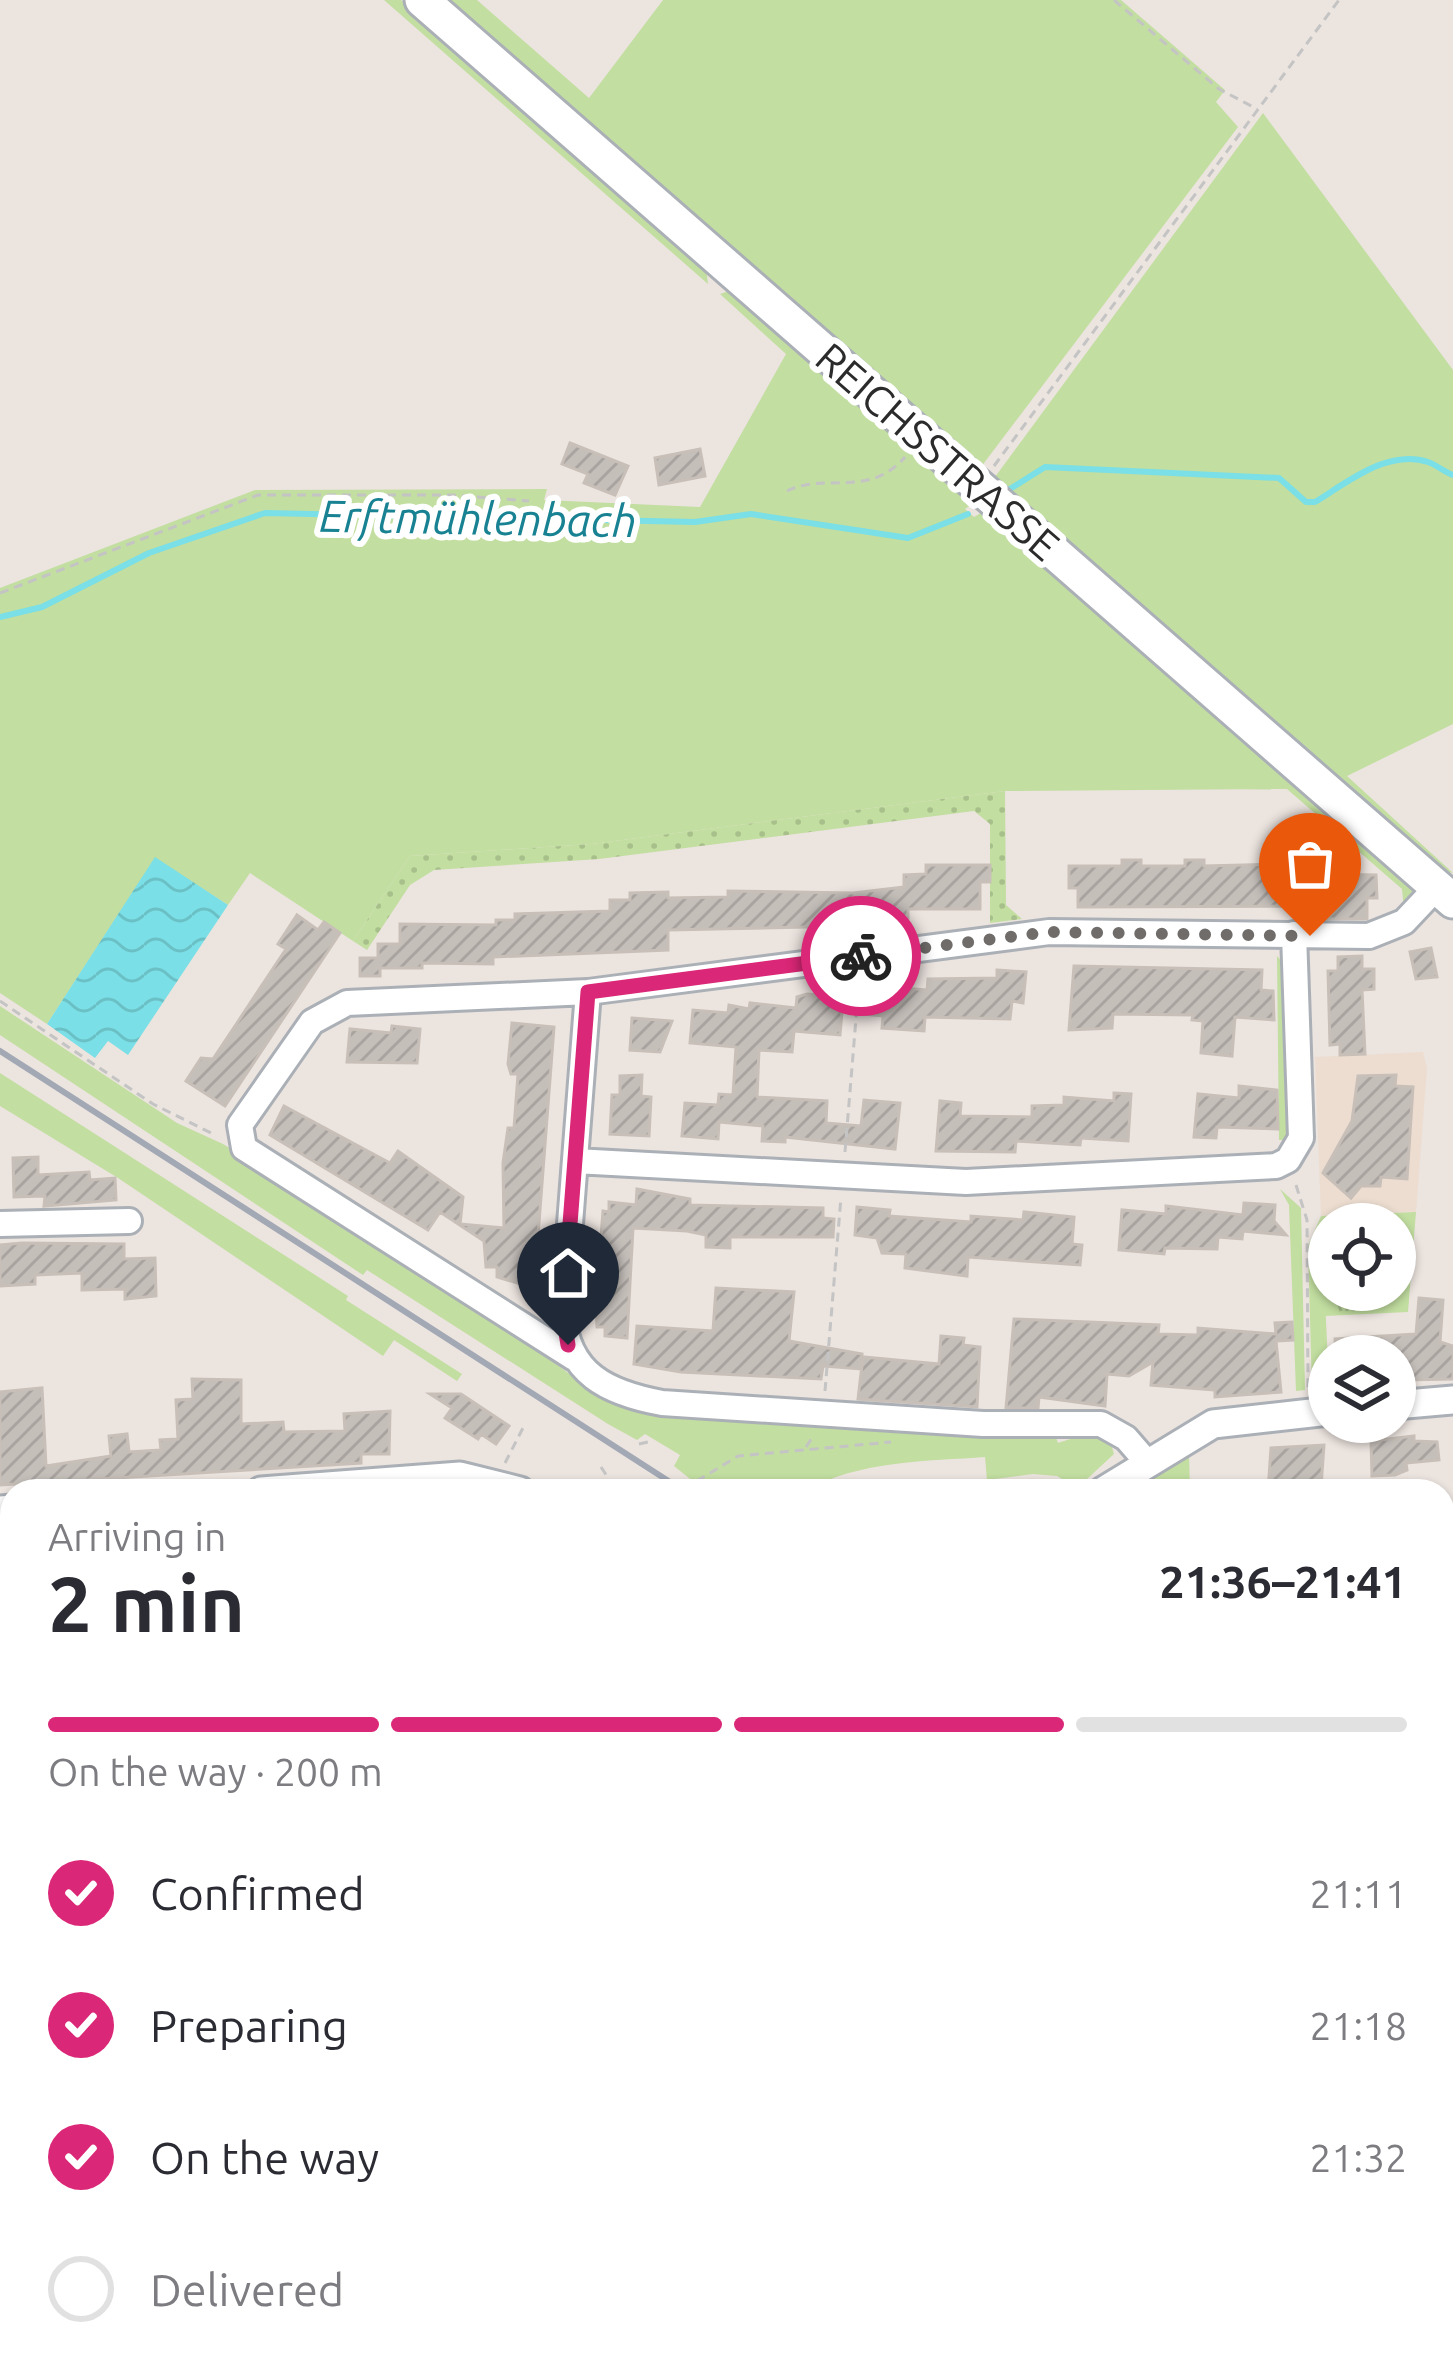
<!DOCTYPE html>
<html lang="en">
<head>
<meta charset="utf-8">
<style>
  body { margin:0; font-family:Ubuntu,sans-serif; background:#f7f7f7; color:#2b2b33; height:100vh; display:flex; flex-direction:column; font-size:45px; white-space:nowrap }
  * { box-sizing:border-box; margin:0 }
  p { font-size:39px; color:#7c7c81 }
  .icon { flex:none; width:66px; height:66px; fill:none; stroke:currentColor; stroke-width:2; stroke-linecap:round; stroke-linejoin:round }
  .map { position:relative; flex:1; overflow:hidden }
  .drawer { position:absolute; left:0px; top:1479px; width:1455px; height:900px; display:flex; flex-direction:column; background:#fff; border-radius:36px 36px 0 0; box-shadow:0 3px 9px #0004 }
  .drawer>* { flex:none }
  .tools { position:absolute; left:1308px; top:1203px; display:grid; gap:24px }
  .tools a { display:grid; place-items:center; width:108px; height:108px; border-radius:50%; background:#fff; box-shadow:0 3px 9px #0004; font-size:60px }
  .pin { position:absolute; display:grid; place-items:center; width:102px; height:102px; color:#fff; margin:-123px -51px; border-radius:50% 50% 50% 0; rotate:-45deg; box-shadow:0 0 12px #0007 }
  .pin .icon { rotate:45deg }
  .courier { position:absolute; display:grid; place-items:center; width:120px; height:120px; margin:-60px; border:9px solid #db2777; border-radius:50%; background:#fff; color:#222; box-shadow:0 3px 15px #0007 }
  .headline em { font-style:normal; font-weight:600 }
  .headline div { display:flex; flex-direction:column-reverse }
  .headline { display:flex; align-items:center; justify-content:space-between; height:204px; padding:0 48px }
  h1 { font-size:78px; font-weight:600; line-height:90px }
  .bar { display:grid; grid-template-columns:repeat(4,1fr); gap:18px 12px; align-content:center; height:144px; padding:0 48px }
  .bar i { height:15px; border-radius:9px; background:#e1e1e2 }
  .bar .selected { background:#db2777 }
  .bar p { grid-column:span 4 }
  ol { padding:0 48px; list-style:none }
  li { display:flex; align-items:center; gap:36px; height:132px }
  li p { margin-inline-start:auto }
  li .icon { padding:12px; border-radius:50%; background:#db2777; color:#fff; stroke-width:4 }
  li:last-child { color:#7c7c81 }
  li i { width:66px; height:66px; border:6px solid #e1e1e2; border-radius:50% }
  .map>svg:first-child { display:block }
  .education { fill:#ecddd0 }
  .grass { fill:#c2dea0 }
  .park { fill:url(#park-tufts); fill-rule:evenodd }
  .garden { fill:url(#garden-dots) }
  .pitch { fill:#d5e49c }
  .water { fill:url(#water-waves) }
  .lines { fill:none; stroke-linecap:round; stroke-linejoin:round }
  .stream { stroke:#7adfe6; stroke-width:6 }
  .building { fill:url(#building-hatch); stroke:#c7bfb8; stroke-width:3 }
  .minor-casing { stroke:#abb0b7; stroke-width:30 }
  .tertiary-casing { stroke:#abb0b7; stroke-width:33 }
  .secondary-casing { stroke:#abb0b7; stroke-width:39 }
  .path { stroke:#c4c4c4; stroke-width:3; stroke-dasharray:9 6; stroke-linecap:butt }
  .minor { stroke:#fff; stroke-width:24 }
  .tertiary { stroke:#fff; stroke-width:27 }
  .secondary { stroke:#fff; stroke-width:33 }
  .rail { stroke:#a2a8b4; stroke-width:6 }
  .done { stroke:#6f6c6a; stroke-width:12; stroke-dasharray:0 21.6 }
  .route { stroke:#db2777; stroke-width:15 }
  .labels { text-anchor:middle; dominant-baseline:central; stroke-width:12; stroke-linejoin:round; paint-order:stroke }
  .street-label { font-size:42px; fill:#2b2b2b; stroke:#fff }
  .water-label { font-size:45px; font-style:italic; fill:#188293; stroke:#fff }
</style>
</head>
<body>
<div class="map">
<svg width="1453" height="2379" viewBox="0 0 1453 2379">
  <defs>
    <pattern id="park-tufts" width="24" height="20" patternUnits="userSpaceOnUse" patternTransform="scale(3)"><rect width="24" height="20" fill="#c2dea0"/><path d="M3 7l-1-3M5 7V3M7 7l1-3M15 17l-1-3M17 17v-4M19 17l1-3" fill="none" stroke="#a7bf8a"/></pattern>
    <pattern id="garden-dots" width="8" height="8" patternUnits="userSpaceOnUse" patternTransform="scale(3)"><rect width="8" height="8" fill="#c2dea0"/><path d="M2 2h.1M6 6h.1" fill="none" stroke="#a7bf8a" stroke-width="1.8" stroke-linecap="round"/></pattern>
    <pattern id="water-waves" width="16" height="10" patternUnits="userSpaceOnUse" patternTransform="scale(3)"><rect width="16" height="10" fill="#7adfe6"/><path d="M0 5q4-4 8 0t8 0" fill="none" stroke="#6ac0c5"/></pattern>
    <pattern id="building-hatch" width="6" height="6" patternUnits="userSpaceOnUse" patternTransform="scale(3)"><rect width="6" height="6" fill="#c5bfba"/><path d="M-1 1l2-2M0 6l6-6M5 7l2-2" fill="none" stroke="#a9a4a0"/></pattern>
  </defs>
  <rect width="100%" height="100%" fill="#ece4df"/>
  <path class="education" d="M1423,1052L1427,1068L1416,1212L1321,1216L1315,1057Z"/>
  <path class="grass" d="M384,0H401L706,267L708,284Z
    M442,0H477L589,98L663,0H1121L1225,90L1216,102L1238,127L981,467Z
    M1263,113L1453,370V724L1347,776L1453,873L1435,868L1009,496L1014,492L992,481Z
    M729,291L974,503L965,509L974,517L984,511L1415,889L1404,910L1402,889L1287,789L1005,791L591,844L410,856L353,941L250,873L228,905L155,858L47,1024L0,993V588L255,490L547,489L544,500L700,507L786,354L720,294Z
    M1277,956L1284,964L1291,1140H1279Z
    M0,1006L177,1123L223,1144L484,1308L594,1393L616,1403L656,1414L888,1430L1055,1435L1058,1443C1080,1436 1089,1430 1111,1444L1114,1454L1074,1491H1065L1072,1485L1057,1476L1033,1474L987,1480L985,1457C930,1461 854,1461 807,1491H705L674,1466L680,1455L645,1434L637,1440L608,1424L367,1270L363,1275L0,1035Z
    M0,1073L348,1296L346,1300L462,1374L457,1381L394,1340L383,1356L118,1178L0,1106Z
    M1280,1189L1301,1208L1305,1390L1296,1391L1289,1205Z
    M1321,1216L1329,1384L1312,1390L1308,1246Z
    M1189,1454L1190,1491H1125Z"/>
  <path class="park" d="M1416,1212L1408,1312L1325,1316L1321,1216ZM1329,1224H1395V1290H1329Z
    M737,2367H836V2379H727Z"/>
  <path class="garden" d="M1005,791L1006,905L1022,919L990,923V824L974,811L599,859L434,870L410,885L367,950L353,941L410,856L591,844Z"/>
  <path class="pitch" d="M836,2367H1055L1054,2379H836Z"/>
  <path class="water" d="M155,857L228,905L128,1055L108,1041L95,1058L47,1024Z"/>
  <g class="lines">
    <path class="stream" d="M1010,489L1045,467L1279,478L1306,502H1315C1345,484 1388,448 1428,462C1437,465 1444,472 1453,475
      M0,617L42,607L149,553L265,513L695,522L751,514L908,538L968,514"/>
  </g>
  <path class="building" d="M570,443L628,466L615,495L584,483L588,474L562,464Z
    M700,449L705,476L659,485L655,458Z
    M1122,860H1141V866H1185V860H1204V866L1317,863V874L1376,875L1377,898H1367V919H1326V906L1078,907V888H1069V866H1122Z
    M926,865H990V882H980V909H908V918L854,919V926L668,930V950L493,957V964L422,963V968H380V976H360V958H378V944H400V924L496,925V920H515V914L610,911V900H630V893L668,892V898L728,897V891L853,893L904,887V875L926,874Z
    M297,915L318,930L324,922L340,933L225,1106L186,1081L201,1058L213,1059L235,1026L286,949L278,944Z
    M1431,948L1437,977L1416,979L1410,952Z
    M1362,956V969H1374V989L1362,990L1365,1054L1340,1055V1044L1330,1045L1328,971H1338V957Z
    M1074,966L1262,970L1261,990L1273,991L1274,1020L1235,1017L1232,1056L1201,1053L1203,1021L1192,1020L1193,1015L1113,1014L1112,1028L1069,1030Z
    M997,970L1026,972L1023,1003L1012,1001L1010,1019L925,1017L924,1031L882,1028L883,1016L842,1012L840,1035L794,1031L792,1052L759,1050L757,1097L827,1101L826,1123L861,1126L864,1100L900,1103L895,1149L785,1137V1142L762,1141L763,1126L719,1122L718,1139L682,1136L685,1103L718,1105L719,1094L733,1095L736,1047L690,1043L693,1010L728,1013L729,1005L749,1009L750,1003L796,1008L797,997L807,994L842,997L843,983L927,990L928,979L997,978Z
    M632,1018L672,1021L660,1052L630,1050Z
    M512,1023L554,1027L535,1275L524,1285L497,1277V1267H486L484,1241L440,1212L428,1230L270,1135L284,1106L390,1163L398,1151L463,1197L460,1224L504,1228L503,1163L508,1128H514L518,1074H511L508,1064Z
    M392,1026L420,1029L417,1063L347,1062L350,1029L391,1033Z
    M642,1075L641,1096L651,1097L649,1136L610,1134L612,1095H620V1076Z
    M1396,1075L1395,1086L1413,1087L1407,1179L1381,1177L1380,1186H1361L1351,1198L1323,1173L1352,1121L1358,1076Z
    M1239,1086L1277,1090L1278,1129L1217,1127L1216,1138L1194,1137L1198,1094L1239,1098Z
    M1114,1093L1131,1094L1128,1141L1081,1138L1080,1145L1016,1141L1015,1152L936,1151L940,1101L961,1103L960,1116L1032,1117V1106L1064,1105V1097L1114,1101Z
    M38,1157V1175L89,1172L90,1180L115,1178L116,1200L44,1206L45,1196L14,1197L13,1158Z
    M637,1189L690,1199V1205L823,1208V1218L834,1219L833,1237H730V1248L706,1247V1235L687,1231L633,1228L627,1338L605,1336V1327H597L596,1302L603,1211L609,1212V1202L636,1205Z
    M1244,1203L1275,1205L1274,1221L1286,1235L1243,1231L1242,1239L1218,1237L1217,1249L1165,1248L1164,1254L1119,1250L1122,1210L1166,1214V1206L1243,1215Z
    M857,1207L890,1210L889,1216L971,1222V1216L1023,1220L1024,1212L1074,1217L1072,1244L1082,1245L1080,1265L968,1257L967,1276L905,1268L906,1254L882,1253L877,1238L855,1235Z
    M22,1243L124,1244V1259L155,1258L156,1296L125,1299V1289L82,1290V1273L35,1275V1284L0,1286V1245Z
    M716,1288L794,1292L789,1341L862,1354L861,1369L823,1366L821,1379L681,1372L634,1364L637,1326L713,1331Z
    M1419,1298L1443,1300L1440,1342L1453,1346V1379L1403,1380L1405,1356H1336L1335,1339L1416,1334Z
    M1014,1319L1159,1325L1158,1334L1198,1335V1328L1276,1334L1275,1323L1292,1322L1293,1340L1276,1341L1281,1392L1215,1397V1390L1151,1385L1153,1362L1129,1376L1107,1374L1105,1406L1039,1397L1038,1408H1006Z
    M941,1336L964,1338L963,1345L980,1347L977,1407L858,1399L863,1357L939,1364Z
    M192,1379L241,1380V1424L283,1422L284,1432L345,1431L344,1414L390,1411L389,1454H361V1463L0,1485V1392L42,1388L46,1466L111,1456L109,1436L127,1434L129,1452L161,1450L160,1440L178,1439L176,1400L193,1399Z
    M430,1394H461L509,1426L496,1444L481,1434L478,1439L445,1418L452,1408Z
    M1414,1436V1441L1437,1442L1439,1460L1406,1463L1407,1470L1395,1475L1372,1476L1371,1441Z
    M1324,1445L1321,1487L1268,1491L1271,1448Z"/>
  <g class="lines">
    <g class="minor-casing">
      <path id="minor" d="M588,992L563,1314C567,1374 608,1393 662,1403L983,1424H1101L1126,1438L1146,1461
        M575,1161L966,1182L1276,1166L1288,1160L1301,1138L1294,934
        M0,1224L129,1221
        M574,1358L244,1148L240,1125L312,1022L347,1003L588,992L1049,932L1369,936L1404,922L1437,887
        M1443,1755L1453,1756
        M0,1968H12
        M0,2126L12,2133
        M1112,2367L1132,2378L1158,2379L1453,2375
        M11,2379L12,2352
        M284,2379L285,2367
        M495,2379L496,2367
        M718,2379L729,2367"/>
    </g>
    <g class="tertiary-casing">
      <path id="tertiary" d="M1395,1405L1453,1400
        M261,1491L460,1476L520,1491
        M1103,1491L1213,1424L1329,1411
        M0,1510L12,1509"/>
    </g>
    <g class="secondary-casing">
      <path id="secondary" d="M422,0L1453,901"/>
    </g>
    <path class="path" d="M1114,0L1219,89L1257,109
      M994,466L1339,0
      M787,491C824,472 869,499 905,457
      M0,593L258,495H452L529,501
      M0,1001L153,1104L215,1135
      M845,1152L859,982
      M1296,1185L1307,1220L1308,1389
      M825,1391L841,1197
      M639,1444L648,1442
      M806,1447L814,1435
      M505,1463L525,1424
      M601,1467L616,1490
      M697,1481L738,1456L891,1442
      M0,1737H12
      M1443,2041L1453,2047
      M847,2379L848,2367
      M966,2379V2374
      M1031,2379L1032,2374"/>
    <use href="#minor" class="minor"/>
    <use href="#tertiary" class="tertiary"/>
    <use href="#secondary" class="secondary"/>
    <path class="rail" d="M0,1051L684,1491
      M1443,1979L1453,1986"/>
  </g>
  <g class="lines">
    <path class="done" d="M861,956L1049,932L1310,936"/>
    <path class="route" d="M568,1345L563,1314L588,992L861,956"/>
  </g>
  <g class="labels">
    <g class="street-label">
      <text transform="translate(938 451) rotate(41)">REICHSSTRASSE</text>
    </g>
    <g class="water-label">
      <text transform="translate(478 518) rotate(1)">Erftmühlenbach</text>
    </g>
  </g>
</svg>
<div class="tools">
<a><svg class="icon" aria-label="locate" viewBox="0 0 24 24"><circle cx="12" cy="12" r="6"/><path d="M12 2v4M12 18v4M2 12h4M18 12h4"/></svg></a>
<a><svg class="icon" aria-label="layers" viewBox="0 0 24 24"><path d="M12 4l9 5-9 5-9-5zM3 14l9 5 9-5"/></svg></a>
</div>
<div class="pin" style="left:1310px;top:936px;background:#ea580c"><svg class="icon" aria-label="bag" viewBox="0 0 24 24"><path d="M5 8h14l-1 12H6zM9 8a3 3 0 0 1 6 0"/></svg></div>
<div class="pin" style="left:568px;top:1345px;background:#1f2937"><svg class="icon" aria-label="home" viewBox="0 0 24 24"><path d="M3 11l9-7 9 7M6 9v11h12V9"/></svg></div>
<div class="courier" style="left:861px;top:956px"><svg class="icon" aria-label="bike" viewBox="0 0 24 24"><circle cx="6" cy="16" r="4"/><circle cx="18" cy="16" r="4"/><path d="M6 16l4-8h5l3 8M10 8l3 8H6M13 5h3"/></svg></div>
<section class="drawer">
<div class="headline"><div><h1>2 min</h1><p>Arriving in</p></div><em>21:36–21:41</em></div>
<div class="bar"><i class="selected"></i><i class="selected"></i><i class="selected"></i><i></i><p>On the way · 200 m</p></div>
<ol>
<li><svg class="icon" aria-label="check" viewBox="0 0 24 24"><path d="M5 12l5 5 9-10"/></svg>Confirmed<p>21:11</p></li>
<li><svg class="icon" aria-label="check" viewBox="0 0 24 24"><path d="M5 12l5 5 9-10"/></svg>Preparing<p>21:18</p></li>
<li><svg class="icon" aria-label="check" viewBox="0 0 24 24"><path d="M5 12l5 5 9-10"/></svg>On the way<p>21:32</p></li>
<li><i></i>Delivered</li>
</ol>
</section>
</div>
</body>
</html>
